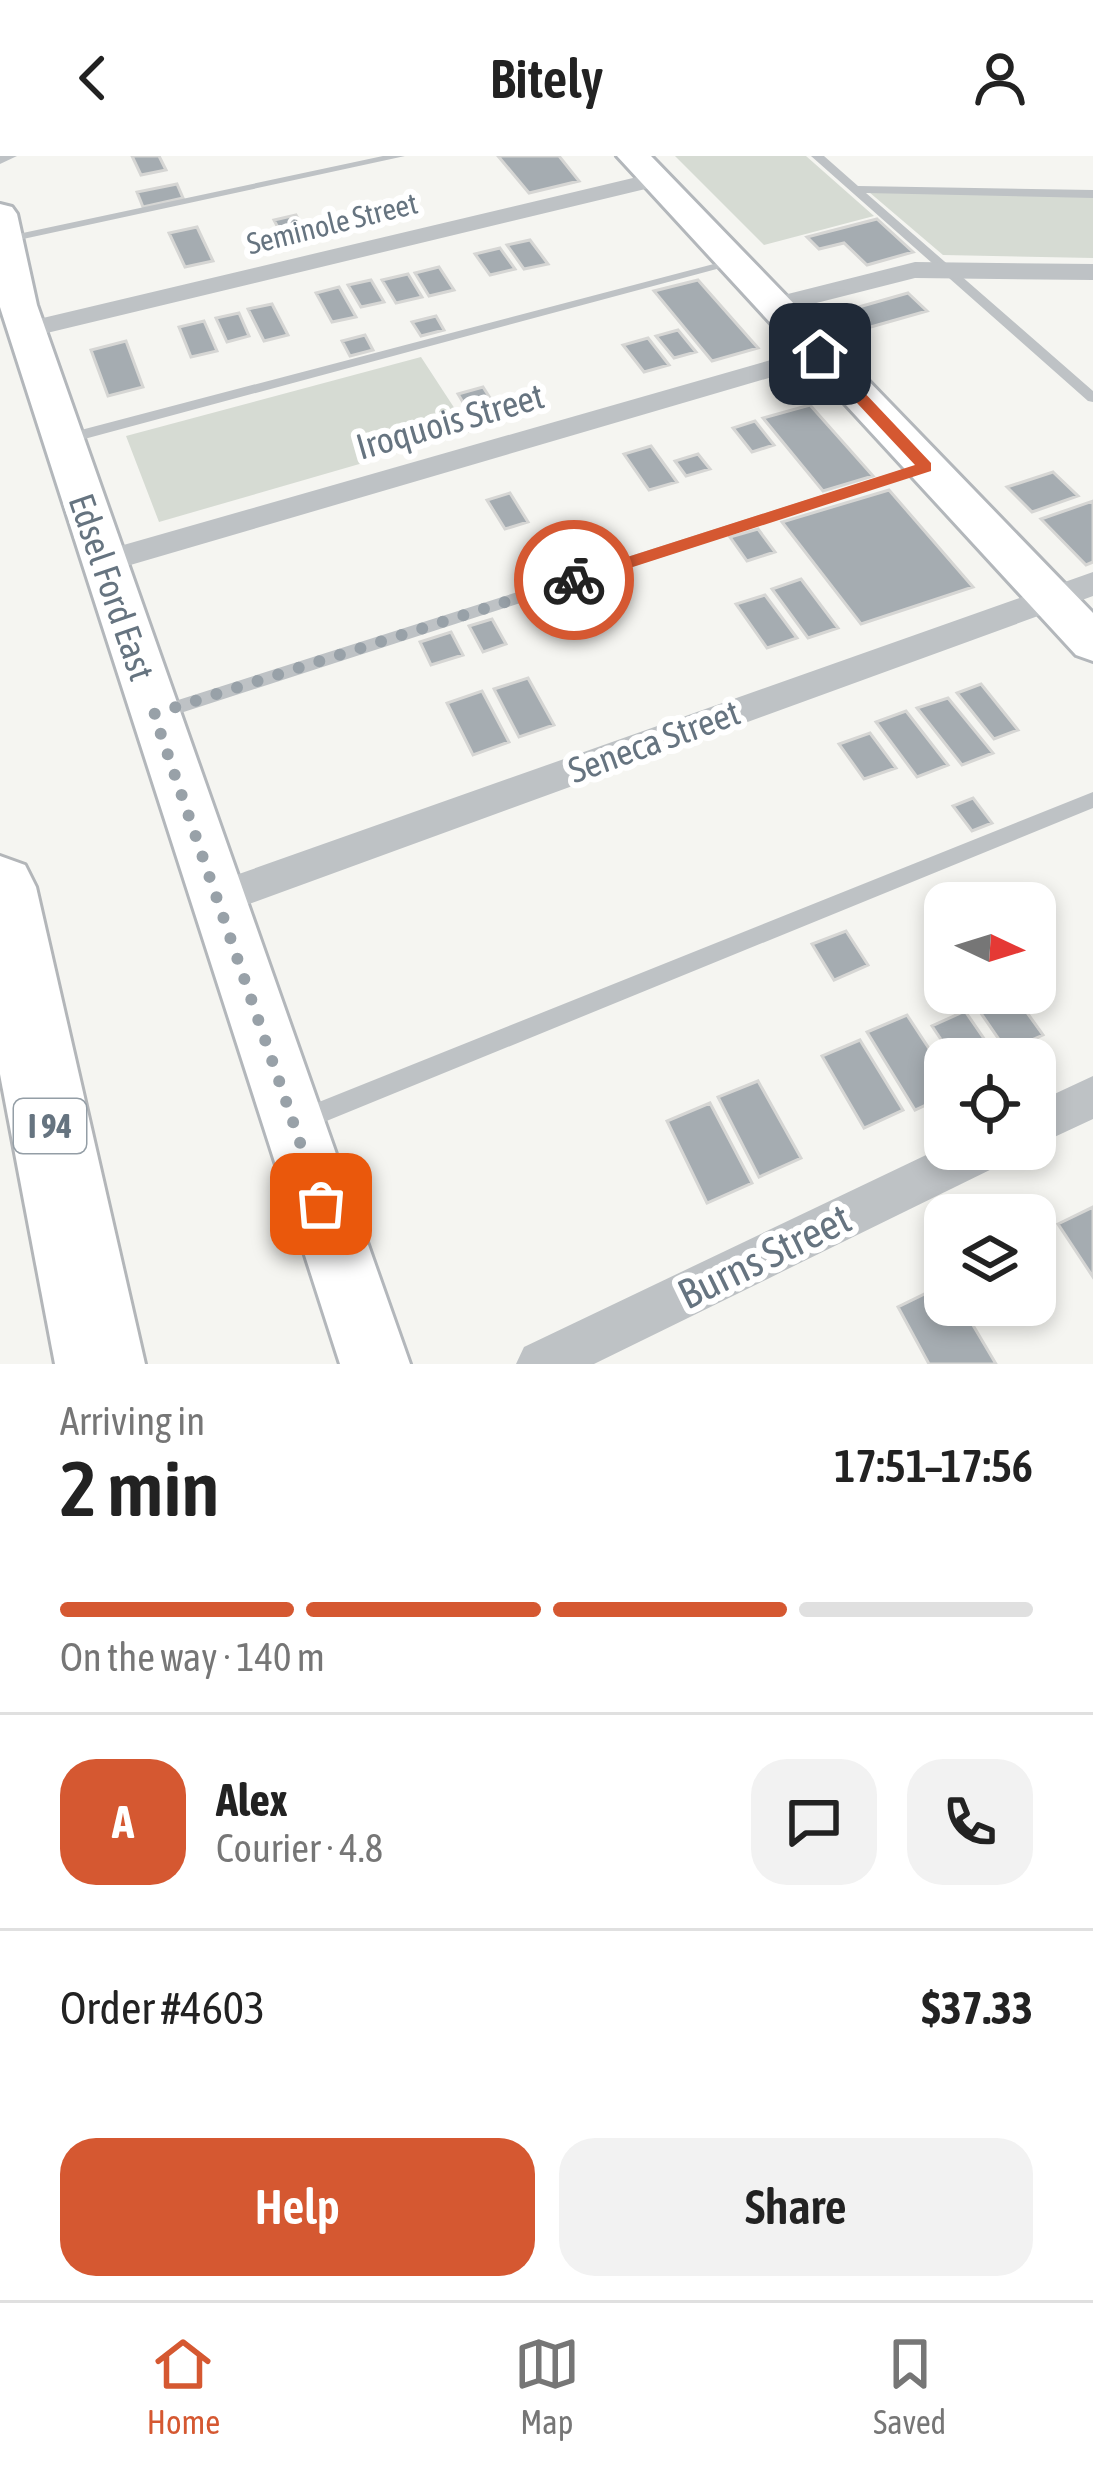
<!DOCTYPE html>
<html lang="en">
<head>
<meta charset="utf-8">
<style>
  body { margin:0; font-family:"Asap Condensed",sans-serif; background:#f2f2f2; color:#222; height:100vh; display:flex; flex-direction:column; font-size:45px; white-space:nowrap }
  * { box-sizing:border-box; margin:0 }
  p { font-size:39px; color:#767676 }
  .icon { flex:none; width:66px; height:66px; fill:none; stroke:currentColor; stroke-width:2; stroke-linecap:round; stroke-linejoin:round }
  .map { position:relative; height:1208px; overflow:hidden }
  .side { display:flex; flex-direction:column; background:#fff; flex:1 }
  .side>* { flex:none }
  .needle { width:78px; rotate:94deg }
  .fabs { position:absolute; left:924px; top:726px; display:grid; gap:24px }
  .fabs a { display:grid; place-items:center; width:132px; height:132px; border-radius:24px; background:#fff; box-shadow:0 6px 18px #0003; font-size:60px }
  .pin { position:absolute; display:grid; place-items:center; width:102px; height:102px; color:#fff; margin:-51px; border-radius:24px; box-shadow:0 6px 18px #0006 }
  .courier { position:absolute; display:grid; place-items:center; width:120px; height:120px; margin:-60px; border:9px solid #d55831; border-radius:50%; background:#fff; color:#222; box-shadow:0 3px 15px #0007 }
  .head em { font-style:normal; font-weight:600 }
  .head div { display:flex; flex-direction:column-reverse }
  .head { display:flex; align-items:center; justify-content:space-between; height:204px; padding:0 60px }
  h1 { font-size:78px; font-weight:600; line-height:90px }
  .bar { display:grid; grid-template-columns:repeat(4,1fr); gap:18px 12px; align-content:center; height:144px; padding:0 60px }
  .bar i { height:15px; border-radius:9px; background:#e0e0e0 }
  .bar .current { background:#d55831 }
  .bar p { grid-column:span 4 }
  .line { display:flex; align-items:center; gap:30px; padding:0 60px; border-top:3px solid #e0e0e0 }
  .line div { flex:1 }
  .round { display:grid; place-items:center; flex:none; width:126px; height:126px; border-radius:36px; background:#f2f2f2 }
  .action { display:flex; gap:24px; margin-top:auto; padding:24px 60px }
  .action a { flex:1; height:138px; border-radius:36px; background:#d55831; color:#fff; font-size:48px; font-weight:600; line-height:138px; text-align:center }
  .action a+a { background:#f2f2f2; color:#222 }
  header { display:flex; justify-content:space-between; align-items:center; height:156px; padding:0 60px; background:#fff; font-size:54px; font-weight:600 }
  .menu { display:flex; justify-content:space-around; align-items:center; height:168px; border-top:3px solid #e0e0e0; background:#fff; font-size:33px; color:#767676 }
  .menu a { display:grid; justify-items:center; gap:6px }
  .menu .current { color:#d55831 }
  .map>svg:first-child { display:block }
  .green { fill:#d6dbd3 }
  .building { fill:#a5acb1; stroke:#d6d6d4; stroke-width:3 }
  .lines { fill:none; stroke-linecap:round; stroke-linejoin:round }
  .secondary-casing { stroke:#b3b7bb; stroke-width:6 }
  .highway-casing { stroke:#b3b6b9; stroke-width:6 }
  .lane { fill:#bec2c5; fill-rule:evenodd }
  .street { fill:#bec2c5; fill-rule:evenodd }
  .secondary { fill:#fff; fill-rule:evenodd }
  .highway { fill:#fff; fill-rule:evenodd }
  .route { fill:#d55831 }
  .done { stroke:#98a1a8; stroke-width:12; stroke-dasharray:0 21.6 }
  .labels { text-anchor:middle; dominant-baseline:central; stroke-width:12; stroke-linejoin:round; paint-order:stroke }
  .far-street-label { font-size:30px; fill:#667480; stroke:#fff }
  .shield { fill:#fff; stroke:#949ea6; stroke-width:3 }
  .shield-label { font-size:33px; font-weight:bold; fill:#667480 }
  .street-label { font-size:36px; fill:#667480; stroke:#fff }
  .near-street-label { font-size:42px; fill:#667480; stroke:#fff }
</style>
</head>
<body>
<header><svg class="icon" aria-label="back" viewBox="0 0 24 24"><path d="M15 5l-7 7 7 7"/></svg>Bitely<svg class="icon" aria-label="person" viewBox="0 0 24 24"><circle cx="12" cy="8" r="4"/><path d="M4 21q1-7 8-7t8 7"/></svg></header>
<div class="map">
<svg width="1093" height="1208" viewBox="0 0 1093 1208">
  <rect width="100%" height="100%" fill="#f5f5f1"/>
  <path class="green" d="M675,0H806L874,60L764,89Z
    M869,36L1093,41V102L943,99Z
    M421,201L470,276L159,366L126,280Z"/>
  <path class="building" d="M132,0H159L166,14L141,19Z
    M498,0H559L579,25L529,37Z
    M177,28L183,42L143,51L137,36Z
    M296,59L309,82L286,87L274,64Z
    M877,63L913,96L867,109L844,87L819,93L807,81Z
    M197,71L213,105L185,111L169,77Z
    M530,84L548,108L524,113L507,89Z
    M500,92L515,113L490,119L475,98Z
    M439,111L454,134L429,140L415,117Z
    M408,118L422,141L396,147L382,124Z
    M371,124L384,146L361,151L348,129Z
    M698,124L758,192L712,205L654,135Z
    M339,131L356,161L332,166L316,137Z
    M908,137L927,155L853,176L834,158Z
    M272,148L288,179L264,185L248,153Z
    M239,157L249,180L227,186L216,162Z
    M436,160L444,174L421,180L412,166Z
    M204,165L217,195L191,201L179,171Z
    M678,174L696,196L674,202L656,180Z
    M365,179L373,194L350,200L342,185Z
    M648,182L669,209L644,216L623,189Z
    M126,185L143,231L108,240L91,194Z
    M483,231L499,256L473,263L458,238Z
    M810,249L873,320L823,335L763,262Z
    M755,265L774,289L752,296L733,272Z
    M651,290L677,326L649,334L624,298Z
    M698,298L710,313L686,320L675,305Z
    M1053,316L1078,340L1032,356L1007,331Z
    M889,334L973,431L861,468L782,366Z
    M510,337L528,366L505,373L487,344Z
    M1093,345V406L1086,409L1041,363Z
    M758,373L775,396L747,405L730,381Z
    M801,423L838,472L808,482L772,433Z
    M765,439L797,482L767,492L736,448Z
    M492,463L506,488L483,496L469,470Z
    M451,476L463,499L431,509L420,486Z
    M528,522L554,569L519,581L494,533Z
    M981,528L1018,574L994,583L957,537Z
    M482,535L509,586L473,599L447,547Z
    M948,542L993,597L962,609L917,552Z
    M906,555L948,609L917,621L876,566Z
    M870,577L896,612L864,623L839,588Z
    M973,642L992,667L972,675L953,650Z
    M846,775L868,809L834,824L812,788Z
    M967,837H1013L1043,879L1007,895Z
    M965,855L998,903H954L932,870Z
    M907,859L945,917V940L915,954L867,876Z
    M860,884L903,954L864,972L822,900Z
    M758,925L801,1002L759,1021L718,941Z
    M710,947L752,1027L707,1047L667,965Z
    M1093,1051V1121L1058,1068Z
    M945,1128V1149H961L996,1208H929L898,1151Z"/>
  <g class="lines">
    <g class="secondary-casing">
      <path id="secondary" d="M617,0H651L1093,457V505L1076,499Z
        M0,48L12,51L17,58L37,149L410,1208H340L0,151Z"/>
    </g>
    <g class="highway-casing">
      <path id="highway" d="M0,700L25,709L36,731L145,1208H55L0,918Z"/>
    </g>
    <path class="lane" d="M383,0H405L0,88V82L4,81Z
      M811,0H824L858,30L1093,34V42L866,37L1093,235V246L1088,245Z
      M729,104L739,107L62,289L55,284L62,279Z
      M926,306L931,308V314L159,564L150,557L153,552Z
      M1093,636V652L302,975L294,972L291,964L294,956Z"/>
    <path class="street" d="M0,0H17L0,8Z
      M654,17L662,19V29L26,182L13,174L26,166Z
      M915,106L1093,108V124L915,122L773,158L760,150L764,144Z
      M820,190L834,198L830,204L103,417L92,414L87,406L92,398Z
      M1093,416V440L230,755L216,760L202,755L196,743L202,731Z
      M1093,920V963L1035,990V947Z
      M945,990L1008,993L1002,1008L594,1208H516L524,1191Z"/>
    <use href="#secondary" class="secondary"/>
    <use href="#highway" class="highway"/>
  </g>
  <path class="route" d="M814,195H825L931,307V315L580,428H568V420L915,309L814,201Z"/>
  <g class="lines">
    <path class="done" d="M321,1048L154,558L574,424"/>
  </g>
  <g class="labels">
    <g class="far-street-label">
      <text transform="translate(332 67) rotate(-14)">Seminole Street</text>
    </g>
    <rect class="shield" x="14" y="943" width="72" height="54" rx="9"/>
    <g class="shield-label">
      <text x="50" y="970">I 94</text>
    </g>
    <g class="street-label">
      <text transform="translate(450 265) rotate(-16)">Iroquois Street</text>
      <text transform="translate(112 431) rotate(71)">Edsel Ford East</text>
      <text transform="translate(654 585) rotate(-20)">Seneca Street</text>
    </g>
    <g class="near-street-label">
      <text transform="translate(764 1100) rotate(-26)">Burns Street</text>
    </g>
  </g>
</svg>
<div class="fabs">
<a><svg class="needle" viewBox="-14 -14 28 28"><path d="M0-13l5 13h-10z" fill="#e53935"/><path d="M0 13l5-13h-10z" fill="#767676"/></svg></a>
<a><svg class="icon" aria-label="locate" viewBox="0 0 24 24"><circle cx="12" cy="12" r="6"/><path d="M12 2v4M12 18v4M2 12h4M18 12h4"/></svg></a>
<a><svg class="icon" aria-label="layers" viewBox="0 0 24 24"><path d="M12 4l9 5-9 5-9-5zM3 14l9 5 9-5"/></svg></a>
</div>
<div class="pin" style="left:321px;top:1048px;background:#ea580c"><svg class="icon" aria-label="bag" viewBox="0 0 24 24"><path d="M5 8h14l-1 12H6zM9 8a3 3 0 0 1 6 0"/></svg></div>
<div class="pin" style="left:820px;top:198px;background:#1f2937"><svg class="icon" aria-label="home" viewBox="0 0 24 24"><path d="M3 11l9-7 9 7M6 9v11h12V9"/></svg></div>
<div class="courier" style="left:574px;top:424px"><svg class="icon" aria-label="bike" viewBox="0 0 24 24"><circle cx="6" cy="16" r="4"/><circle cx="18" cy="16" r="4"/><path d="M6 16l4-8h5l3 8M10 8l3 8H6M13 5h3"/></svg></div>
</div>
<section class="side">
<div class="head"><div><h1>2 min</h1><p>Arriving in</p></div><em>17:51–17:56</em></div>
<div class="bar"><i class="current"></i><i class="current"></i><i class="current"></i><i></i><p>On the way · 140 m</p></div>
<div class="line" style="height:216px"><b class="round" style="background:#d55831;color:#fff">A</b><div><b>Alex</b><p>Courier · 4.8</p></div><a class="round"><svg class="icon" aria-label="chat" viewBox="0 0 24 24"><path d="M4 5h16v11H9l-5 4z"/></svg></a><a class="round"><svg class="icon" aria-label="phone" viewBox="0 0 24 24"><path d="M5 4h4l2 5-3 2q2 4 5 5l2-3 5 2v4C11 20 4 13 5 4z"/></svg></a></div>
<div class="line" style="height:156px"><div>Order #4603</div><b>$37.33</b></div>
<div class="action"><a>Help</a><a>Share</a></div>
</section>
<nav class="menu">
<a class="current"><svg class="icon" aria-label="home" viewBox="0 0 24 24"><path d="M3 11l9-7 9 7M6 9v11h12V9"/></svg>Home</a>
<a><svg class="icon" aria-label="map" viewBox="0 0 24 24"><path d="M3 6l6-2 6 2 6-2v14l-6 2-6-2-6 2zM9 4v14M15 6v14"/></svg>Map</a>
<a><svg class="icon" aria-label="saved" viewBox="0 0 24 24"><path d="M7 4h10v16l-5-4-5 4z"/></svg>Saved</a>
</nav>
</body>
</html>
